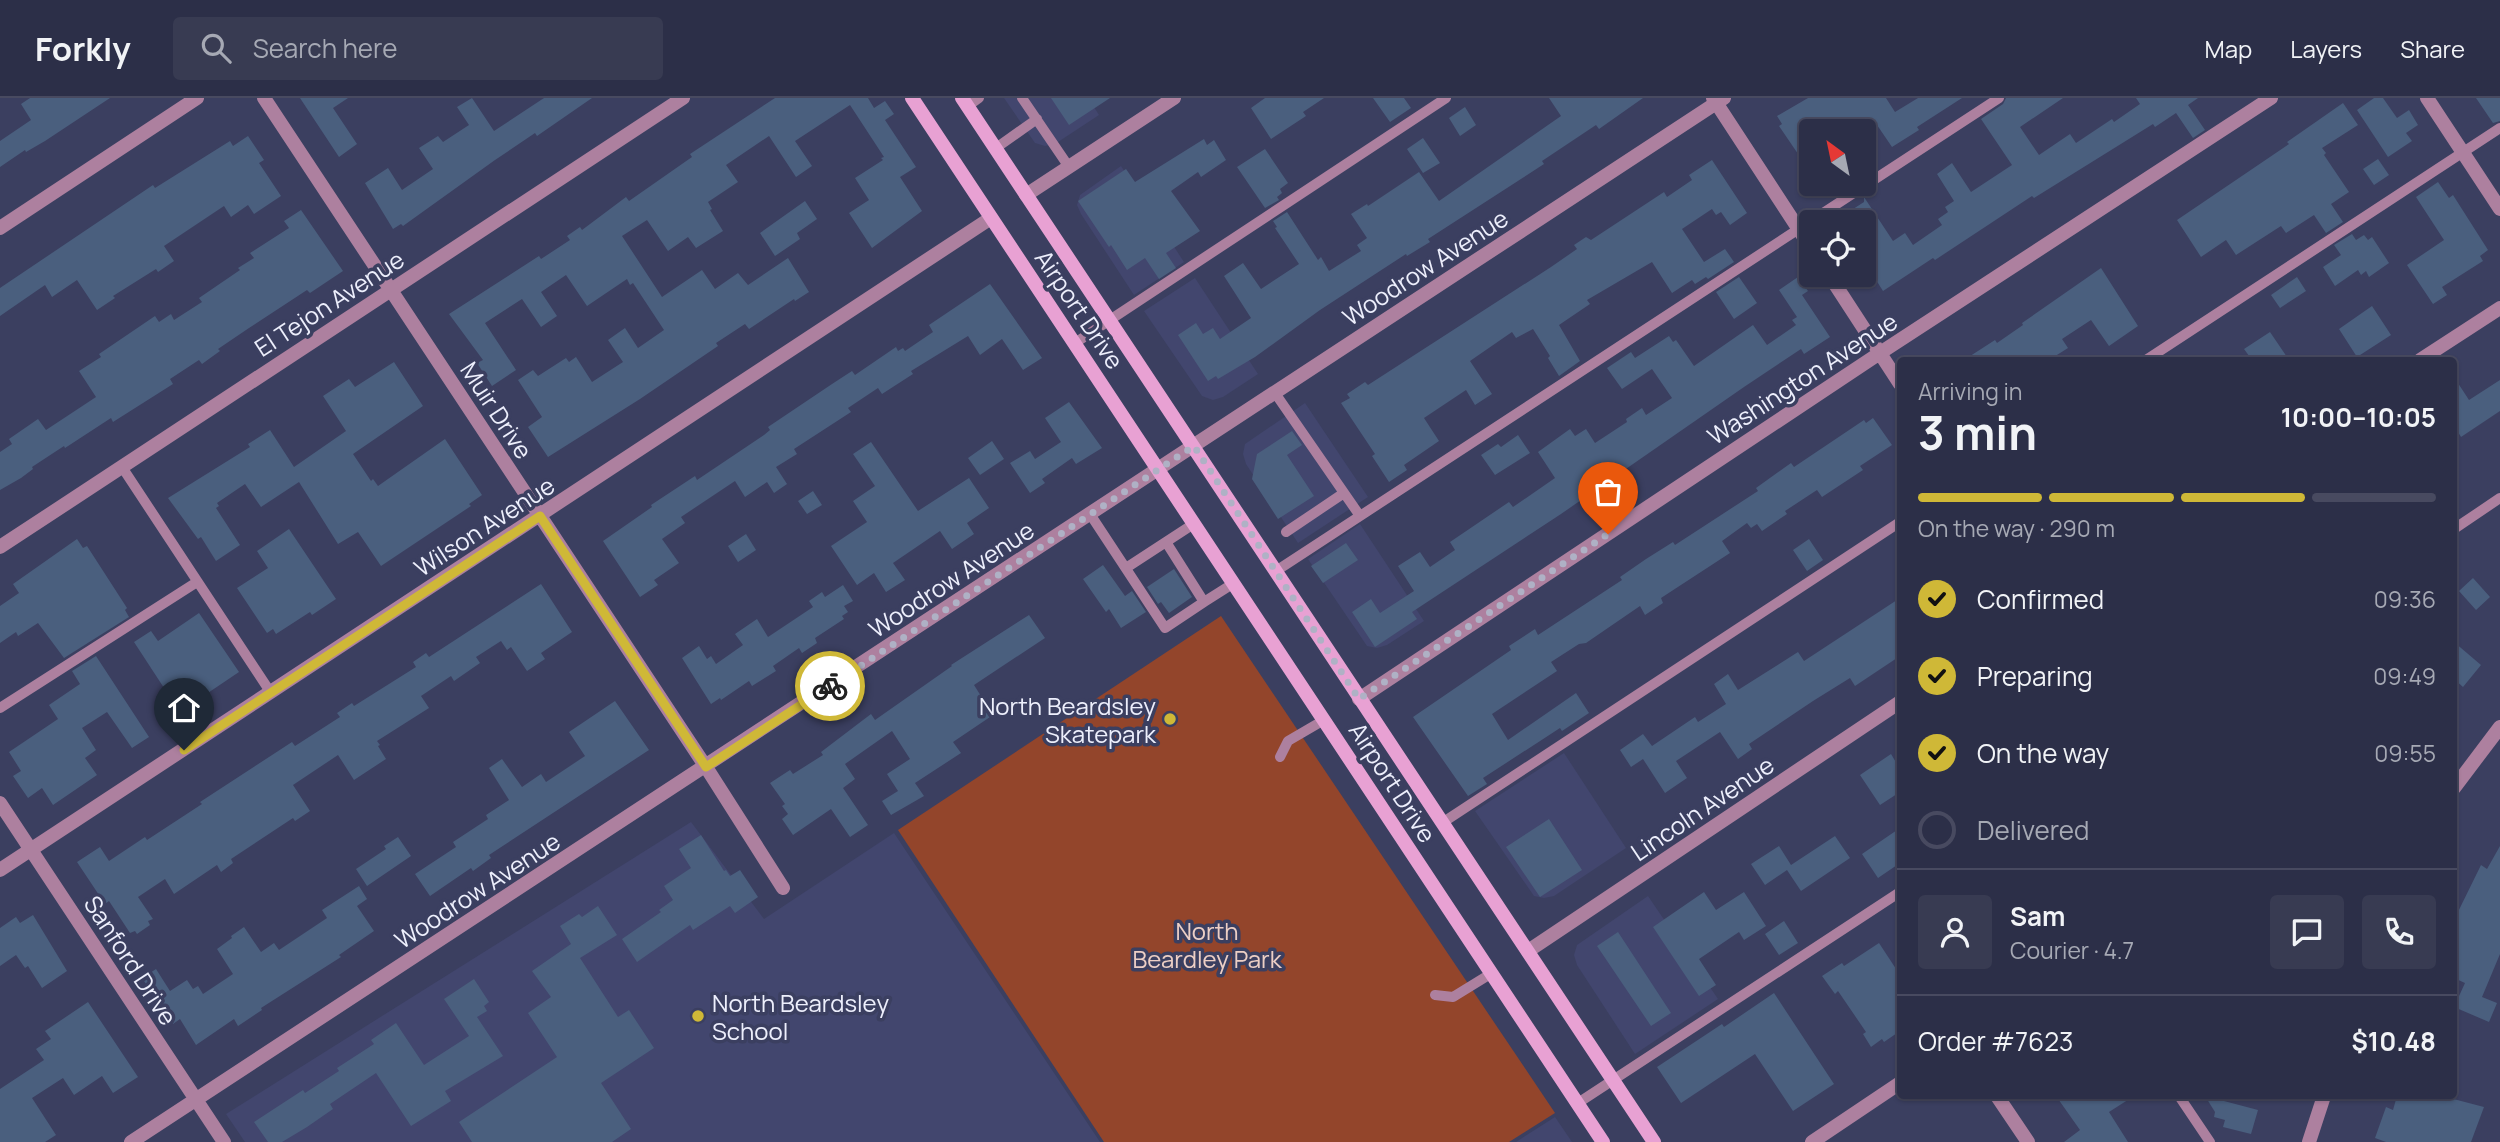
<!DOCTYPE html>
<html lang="en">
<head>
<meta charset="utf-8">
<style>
  body { margin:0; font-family:Manrope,sans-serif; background:#383b52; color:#f1f3f6; height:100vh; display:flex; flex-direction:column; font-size:26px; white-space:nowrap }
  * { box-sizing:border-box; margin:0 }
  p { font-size:23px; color:#a6a9b4 }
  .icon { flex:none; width:38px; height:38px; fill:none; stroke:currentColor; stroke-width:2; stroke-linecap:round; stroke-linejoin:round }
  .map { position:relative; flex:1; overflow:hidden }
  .sheet { position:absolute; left:1897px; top:259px; width:560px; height:742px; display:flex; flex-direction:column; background:#2c2f48; border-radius:7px; box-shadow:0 2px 5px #0004,0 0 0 2px #484a60 }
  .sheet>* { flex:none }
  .needle { width:46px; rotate:327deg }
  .controls { position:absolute; left:1799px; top:21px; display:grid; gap:14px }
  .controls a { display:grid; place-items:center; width:77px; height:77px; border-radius:7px; background:#2c2f48; box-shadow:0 2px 5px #0004,0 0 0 2px #484a60; font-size:35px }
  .pin { position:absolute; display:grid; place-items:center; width:60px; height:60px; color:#fff; margin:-72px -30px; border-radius:50% 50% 50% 0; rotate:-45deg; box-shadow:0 0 7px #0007 }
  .pin .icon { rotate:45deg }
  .courier { position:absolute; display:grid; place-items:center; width:70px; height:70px; margin:-35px; border:5px solid #cfb837; border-radius:50%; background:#fff; color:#222; box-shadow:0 2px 9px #0007 }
  .overview em { font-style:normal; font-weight:700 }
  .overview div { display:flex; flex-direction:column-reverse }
  .overview { display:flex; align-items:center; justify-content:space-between; height:119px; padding:0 21px }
  h1 { font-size:46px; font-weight:700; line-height:52px }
  .bar { display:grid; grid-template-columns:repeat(4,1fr); gap:10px 7px; align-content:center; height:84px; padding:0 21px }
  .bar i { height:9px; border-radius:5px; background:#484a60 }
  .bar .on { background:#cfb837 }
  .bar p { grid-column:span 4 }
  .line { display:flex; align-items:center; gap:18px; padding:0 21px; border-top:2px solid #484a60 }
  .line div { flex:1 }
  .round { display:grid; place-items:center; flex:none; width:74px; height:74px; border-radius:7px; background:#383b52 }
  ol { padding:0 21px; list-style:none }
  li { display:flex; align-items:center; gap:21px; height:77px }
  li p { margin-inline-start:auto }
  li .icon { padding:7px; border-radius:50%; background:#cfb837; color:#111; stroke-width:4 }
  li:last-child { color:#a6a9b4 }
  li i { width:38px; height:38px; border:4px solid #484a60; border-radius:50% }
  header { display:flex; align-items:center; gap:42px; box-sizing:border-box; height:98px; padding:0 35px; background:#2c2f48; border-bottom:2px solid #484a60 }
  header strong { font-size:33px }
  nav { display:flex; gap:38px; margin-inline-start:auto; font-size:24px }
  .search { width:490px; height:63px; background:#383b52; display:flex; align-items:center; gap:18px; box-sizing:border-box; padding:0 24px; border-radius:7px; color:#a6a9b4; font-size:26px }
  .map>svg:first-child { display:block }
  .built { fill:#42466e }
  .green { fill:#93452b }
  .building { fill:#4a5f7e }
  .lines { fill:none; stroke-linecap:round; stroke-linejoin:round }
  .service { stroke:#ad809f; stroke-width:10 }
  .minor { stroke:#ad809f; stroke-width:14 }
  .tertiary { stroke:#ad809f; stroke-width:14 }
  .secondary { stroke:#e8a1d3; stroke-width:14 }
  .done { stroke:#afb1c5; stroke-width:7; stroke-dasharray:0 12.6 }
  .route { stroke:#cfb837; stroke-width:9 }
  .poi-dot { fill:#cfb837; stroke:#3b3f60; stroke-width:2.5 }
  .labels { text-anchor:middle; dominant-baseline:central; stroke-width:7; stroke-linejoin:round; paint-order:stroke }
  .street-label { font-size:24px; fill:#edeffc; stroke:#3b3f60 }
  .poi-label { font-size:24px; fill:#edeffc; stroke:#3b3f60; text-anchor:end }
  .park-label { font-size:24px; fill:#edcfc5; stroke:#3b3f60 }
</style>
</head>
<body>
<header>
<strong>Forkly</strong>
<div class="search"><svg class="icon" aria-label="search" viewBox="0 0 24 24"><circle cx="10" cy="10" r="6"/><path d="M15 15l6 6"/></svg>Search here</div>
<nav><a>Map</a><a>Layers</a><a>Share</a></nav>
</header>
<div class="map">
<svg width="2500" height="1044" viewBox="0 0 2500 1044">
  <rect width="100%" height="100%" fill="#3b3f60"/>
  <path class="built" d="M1004,0H1088L1099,17L1055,46L1045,48L1035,45Z
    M1121,68L1184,164L1134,197L1081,116L1077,107L1080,97Z
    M1195,180L1258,276L1223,299L1213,302L1202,298L1144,213Z
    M1305,305L1368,399L1298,445L1246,366L1243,356L1245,346Z
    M1360,426L1424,523L1387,547L1377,550L1367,548L1308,461Z
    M1564,655L1626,750L1554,798L1544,800L1534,798L1475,713Z
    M691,724L764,821L894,735L1100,1044H245L226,1016Z
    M1648,798L1718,901L1635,956L1577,867L1574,857L1577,847Z
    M1555,1019L1572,1044H1516Z"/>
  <path class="green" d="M1221,518L1555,1015L1509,1044H1104L898,732Z"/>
  <path class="building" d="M30,0H110L45,43L26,54L25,52L0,69V43L31,22L21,6Z
    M300,0H348L333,10L357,46L339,59Z
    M472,0L494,33L544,0H592L537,38L535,35L495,62L403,128L401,126L393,131L365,85L388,70L402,92L433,71L419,50L438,38L443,44L469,27L457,9Z
    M775,0H868L874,10L885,3L894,16L885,22L916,69L900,79L922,113L872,150L849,115L869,102L855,80L883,62L881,60L884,59L850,7L795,43L812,68L796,79L769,38L726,67L738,84L708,104L712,111L710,112L723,133L696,150L688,139L668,153L647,122L622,138L662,199L702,172L715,191L738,175L748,187L788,160L809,194L795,203L794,201L749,231L745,226L716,245L718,248L640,301L548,359L528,329L542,319L518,282L533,272L538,278L566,260L569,264L576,259L592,284L623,264L608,242L625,230L638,250L664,232L633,185L630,187L627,181L587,208L566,177L541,194L557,218L541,229L522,201L485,225L516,272L492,288L477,265L483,262L449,216L539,158L541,161L570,142L567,138L580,129L582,132L626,99L629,103L692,59L690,56Z
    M1051,0H1110L1069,27Z
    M1265,0H1324L1303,14L1306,18L1271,41L1251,10Z
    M1373,0H1404L1411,10L1390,24Z
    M1549,0H1643L1599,31L1596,27L1542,63L1544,66L1428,141L1430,144L1407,158L1406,156L1320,212L1255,259L1218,281L1216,278L1208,283L1178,237L1196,225L1203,236L1213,230L1220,241L1251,220L1224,178L1243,165L1261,191L1299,166L1275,130L1277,129L1273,123L1287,114L1318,162L1321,159L1329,173L1361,153L1357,147L1367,140L1351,116L1367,106L1368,108L1419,74L1439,103L1561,18Z
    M1808,0H1886L1895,14L1918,0H1962L1917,29L1919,32L1892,49L1877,27L1868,33H1811V75L1779,28L1782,26L1777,18Z
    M2006,0H2063L2020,29L2039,57L2070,36L2076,45L2112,21L2114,24L2140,6L2136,0H2198L2188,7L2205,32L2193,40L2176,15L2155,29L2153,26L2034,100L2032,98L1935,162L1933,160L1883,193L1864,163V124H1833L1864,104V99L1893,143L1905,135L1913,147L1942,127L1938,121L1948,114L1945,109L1954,103L1937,76L1952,65L1971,94L2012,67L1981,21L2003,6Z
    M2374,0H2383L2397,20L2409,12L2418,27L2406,35L2412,43L2388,59L2357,12Z
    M2476,0H2500V23L2493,25Z
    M2343,5L2358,27L2322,50L2326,55L2324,57L2349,94L2331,106L2343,124L2326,135L2314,117L2286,135L2281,128L2236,157L2226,142L2201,159L2177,122L2289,46L2287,44Z
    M1465,9L1476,27L1460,38L1449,20Z
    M248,38L264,62L259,65L281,98L254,116L248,107L231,119L224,108L164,148L174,163L158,174L156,171L113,198L115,200L97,212L77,182L52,199L45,187L0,218V190L153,87L155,90L230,43L233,48Z
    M1423,40L1440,65L1423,75L1407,51Z
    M1204,41L1207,47L1214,42L1226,62L1201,79L1198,74L1171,93L1200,133L1166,155L1176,170L1159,181L1145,160L1127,172L1111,147L1109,149L1078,103L1126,71L1135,84Z
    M1265,51L1288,85L1280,91L1282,95L1277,99L1279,102L1265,110L1237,69Z
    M2378,61L2389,77L2374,87L2363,71Z
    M1712,62L1747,115L1730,127L1721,114L1716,117L1712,111L1682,131L1704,164L1725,151L1734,164L1708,181L1706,179L1695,186L1692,182L1672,195L1652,164L1587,202L1590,206L1559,227L1580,263L1559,278L1548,260L1550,258L1533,231L1516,240L1512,234L1470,263L1492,296L1475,307L1466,292L1424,320L1439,343L1404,367L1407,372L1389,384L1372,358L1375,356L1341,305L1350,300L1347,296L1365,284L1368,287L1551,169L1577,151L1574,147L1586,139L1591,142L1664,94L1667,99L1692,82L1689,77Z
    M2438,84L2449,100L2453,97L2488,152L2480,158L2483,163L2442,189L2447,197L2433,206L2407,167L2444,142L2416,99Z
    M805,103L817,121L797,135L800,141L775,158L760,135Z
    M301,112L343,173L310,195L307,192L249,230L218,251L220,253L202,266L199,262L170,281L173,286L113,324L111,320L65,350L64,348L32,369L33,371L21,380L0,392V354L12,346L9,341L38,321L46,332L96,299L79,273L101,259L99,256L155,218L159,224L171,216L174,222L202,204L199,200L240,172L238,170L254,160L250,155L289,130L284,123Z
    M2352,136L2356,142L2364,137L2368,142L2372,139L2389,165L2369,179L2366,173L2361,177L2358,172L2335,188L2323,169L2341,157L2334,147Z
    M2101,170L2138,228L2109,248L2091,222L2062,241L2068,250L2049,262H1964L1995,242L1997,245L2023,227L2022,225Z
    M1739,179L1757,205L1734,221L1716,194Z
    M1798,179L1808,193L1802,197L1830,239L1804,256L1801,251L1744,289L1561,416L1412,514L1417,521L1375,549L1352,514L1371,501L1380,515L1414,493L1398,468L1420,454L1430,469L1455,452L1450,444L1509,404L1513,409L1555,380L1538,354L1570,331L1575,338L1586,331L1595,345L1627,324L1626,321L1642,310L1646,317L1672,300L1652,271L1622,291L1607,270L1631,254L1635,260L1669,238L1673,244L1676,242L1694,268L1753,227L1767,247L1796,227L1792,222L1797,219L1779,192Z
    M2297,179L2306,193L2280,210L2271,197Z
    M990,186L1042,260L1023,272L1002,241L980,257L968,238L911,273L913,276L882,296L878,290L848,310L851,314L794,351L797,356L776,369L787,386L774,395L767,384L745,399L735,383L681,419L685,425L662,441L679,465L654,482L658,487L640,499L603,443L652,409L651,407L695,378L697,382L764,337L770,332L768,329L832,286L852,273L855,277L896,249L898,253L903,250L905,253L933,234L929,227Z
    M2372,208L2391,237L2357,259L2339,231Z
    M2270,234L2289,262H2252L2244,251Z
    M394,264L423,308L353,356L371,383L373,381L378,388L445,341L482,397L469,406L471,408L381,468L358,434L338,446L299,384L261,409L245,386L217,405L219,408L216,410L240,447L216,463L201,439L198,441L168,400L250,349L248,346L270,332L294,369L346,333L323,298L349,281L355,289Z
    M2454,279L2469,302L2500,282V313L2461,339L2454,327Z
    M1069,304L1102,350L1076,366L1072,360L1042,381L1045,385L1030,395L1010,365L1030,353L1035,361L1061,344L1045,320Z
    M1873,320L1892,347L1860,368L1863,372L1822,399L1817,392L1785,413L1787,416L1762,433L1757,426L1751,430L1747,425L1722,443L1730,455L1661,500L1663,505L1645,517L1640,508L1586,545L1579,546L1551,564L1557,573L1492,616L1508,642L1576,595L1589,615L1562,633L1560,630L1483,680L1487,686L1468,698L1413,619L1511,552L1509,548L1535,531L1538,537L1622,482L1620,479L1646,461L1673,444L1675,447L1758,393L1756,390L1791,365L1794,369L1864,322L1866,325Z
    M1292,333L1302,347L1287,357L1314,398L1278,421L1252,381L1257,356Z
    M1518,337L1530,355L1495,377L1481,357L1498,346L1501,349Z
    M992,343L1004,361L980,377L968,360Z
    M871,344L918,413L969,380L989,410L967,425L974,436L952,451L940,433L893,465L905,482L886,494L874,475L857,487L831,448L867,424L853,403L875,388L853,356Z
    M813,393L822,407L807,416L798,403Z
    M289,431L336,501L312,517L310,514L276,536L273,531L267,535L237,490L268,470L257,453Z
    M746,436L756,452L738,464L728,448Z
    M77,441L83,450L87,448L127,510L125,512L129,519L64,560L38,525L18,538L16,534L0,545V508L19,495L13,486Z
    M1809,441L1823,462L1807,473L1793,452Z
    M1346,445L1358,462L1323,485L1311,468Z
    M1103,467L1125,498L1132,493L1146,514L1121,530L1109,511L1106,514L1083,481Z
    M1174,471L1192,499L1169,515L1161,504L1158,506L1147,489Z
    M2473,480L2490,499L2476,512L2459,493Z
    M541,486L572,534L541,555L545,561L527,573L511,549L507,552L501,543L476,559L480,565L454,583L451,578L421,598L429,610L377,643L380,647L378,648L386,661L354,682L338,657L293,687L310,713L295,723L293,720L231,761L233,765L221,774L217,767L174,796L165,781L138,799L153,821L148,823L150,827L137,836L135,833L130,835L109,803L105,806L77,764L100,749L109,763L145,739L147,742L202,706L200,704L292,644L295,648L340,619L337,615L352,605L354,608L416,569L413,564L426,555L429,559Z
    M843,487L853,503L844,508L848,514L842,518L844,521L815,540L817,545L802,555L799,550L773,568L776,573L752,588L749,583L721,602L720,600L711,606L682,560L699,548L707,561L711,558L716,566L743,547L735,536L757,521L768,539L813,509L809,503L822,494L825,499Z
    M1900,500V558L1855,588L1850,580L1813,603L1749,646L1752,651L1738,661L1720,634L1676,663L1687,680L1665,695L1643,661L1631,669L1620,652L1643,636L1652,648L1695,619L1698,624L1726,606L1714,586L1728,576L1738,592L1798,554L1804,563Z
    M199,515L239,574L196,603L197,606L181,616L134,544L151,533L158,543Z
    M1029,517L1045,540L974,587L993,617L953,644L961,655L915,685L924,698L891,717L882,703L898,693L887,676L910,661L892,633L845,666L855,681L843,690L868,727L850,739L831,711L793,737L782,721L788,716L782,708L785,706L770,685L790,672L793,676L823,657L821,654L871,616L875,622L952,568L951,567Z
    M2454,544L2481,567L2463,589L2454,581Z
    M96,558L149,639L132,650L107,614L82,630L96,652L85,660L97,677L53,707L42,690L28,700L13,678L21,673L9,654L58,621L49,607L80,586L72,573Z
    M615,603L649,652L489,757L491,760L473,773L471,770L430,798L415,776L456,749L453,744L488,721L486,717L509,702L489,670L502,661L522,689L541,676L546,684L585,658L569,634Z
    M1891,656L1900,671V694L1880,707L1860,677Z
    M1549,721L1582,772L1540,799L1506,749Z
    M1900,730V765L1878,780L1862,756Z
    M701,737L724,773L726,772L730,778L740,772L758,799L735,815L730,808L693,832L690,827L637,864L622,841L661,814L659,812L673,802L664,788L691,770L679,751Z
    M1835,738L1850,760L1801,793L1787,772L1765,787L1751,766L1779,748L1791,767Z
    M398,739L411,758L367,788L356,771L386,751L384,748Z
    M2500,748V856L2482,899L2497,905L2489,924L2454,909L2465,885L2454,880V822L2481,767L2487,771Z
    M359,788L367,801L357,808L374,833L339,857L341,859L261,910L262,912L238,928L234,921L196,947L180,921L173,926L142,880L156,871L170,893L187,882L193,891L198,888L203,896L233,876L217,851L232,840L231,838L244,829L261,854L274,845L279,852L327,820L322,812Z
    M1704,794L1716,812L1744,794L1766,828L1744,842L1739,834L1699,861L1716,887L1699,898L1653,829Z
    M598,808L617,837L580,860L618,919L629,912L654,950L601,985L631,1031L612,1044H472L459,1024L557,959L528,915L551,899L532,873L571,846L560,828L579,816L582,819Z
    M33,817L67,873L42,890L28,868L25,870L16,857L0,868V830L16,819L20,825Z
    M1784,823L1798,845L1779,857L1765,836Z
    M1618,834L1671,915L1651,928L1597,848Z
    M1879,845L1900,877V933L1884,944L1882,941L1871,949L1863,936L1866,934L1838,893L1835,896L1822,878L1842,865L1844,868Z
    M474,881L489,904L484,908L487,913L477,919L503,958L445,993L451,1003L411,1028L376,975L330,1006L333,1011L307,1029L282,1044H268L254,1024L303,992L305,995L339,973L337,970L374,946L371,942L396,925L424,967L469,938L444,901Z
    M1774,895L1834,986L1793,1013L1755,956L1681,1005L1657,969L1722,926L1724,929Z
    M88,904L138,979L113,995L102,978L74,997L63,980L32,1000L56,1037L45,1044H0V991L44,962L36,951L51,941L45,933Z
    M2056,998H2134L2109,1014L2128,1044H2064L2080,1032Z
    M2205,998L2258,1012L2251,1036L2223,1029L2225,1022L2214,1019L2215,1014Z
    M2397,998H2442L2484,1009L2471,1044H2386L2375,1040L2386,1009L2393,1012Z"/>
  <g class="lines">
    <path class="service" d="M1022,0L1069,69
      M968,8L979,0
      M996,50L1037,21
      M1075,245L1446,0
      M2146,262L2500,30
      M1275,295L1360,418
      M122,369L271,595
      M1090,416L1165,530L1204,504L1166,444
      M2454,431L2500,400
      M1286,434L1344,395
      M1126,470L1195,425
      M1276,473L1999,0
      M1204,504L1234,485
      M0,610L197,484
      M1280,659L1288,643L1324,622
      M1442,725L1900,424
      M1435,897L1453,899L1492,875
      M2179,998L2210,1044
      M1578,1005L1900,794"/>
    <path class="minor" d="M264,0L706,669L783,790
      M1713,0L1811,150
      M1026,97L1174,0
      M0,130L197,0
      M1829,177L1900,286
      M2420,262L2500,210
      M0,449L683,0
      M1359,601L1880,255L2271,0
      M0,705L224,1044
      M0,772L991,120
      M1528,853L1900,604
      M1997,998L2028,1044
      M131,1044L1724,0
      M1812,1044L1900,985"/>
    <path class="tertiary" d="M2427,0L2500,111
      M2454,690L2500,629
      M2309,1044L2324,998"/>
    <path class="secondary" d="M912,0L1603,1044
      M962,0L1654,1044"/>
  </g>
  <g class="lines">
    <path class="done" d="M830,588L1194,348L1359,601L1608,436"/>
    <path class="route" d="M184,652L540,418L706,669L830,588"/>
  </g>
  <g class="poi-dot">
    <circle cx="1170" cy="621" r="7"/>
    <circle cx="698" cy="918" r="7"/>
  </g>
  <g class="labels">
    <g class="street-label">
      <text transform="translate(1425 169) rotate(-33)">Woodrow Avenue</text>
      <text transform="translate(329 205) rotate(-33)">El Tejon Avenue</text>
      <text transform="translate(1080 211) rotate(56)">Airport Drive</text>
      <text transform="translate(1802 280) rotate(-33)">Washington Avenue</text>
      <text transform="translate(497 312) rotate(57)">Muir Drive</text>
      <text transform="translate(484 428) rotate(-33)">Wilson Avenue</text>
      <text transform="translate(951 481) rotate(-33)">Woodrow Avenue</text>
      <text transform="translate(1393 684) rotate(57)">Airport Drive</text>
      <text transform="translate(1702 710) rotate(-34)">Lincoln Avenue</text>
      <text transform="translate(477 792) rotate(-33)">Woodrow Avenue</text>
      <text transform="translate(131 862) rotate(57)">Sanford Drive</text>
    </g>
    <g class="poi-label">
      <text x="1156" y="607">North Beardsley<tspan x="1156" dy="28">Skatepark</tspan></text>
      <text x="712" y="904" text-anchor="start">North Beardsley<tspan x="712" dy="28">School</tspan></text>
    </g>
    <g class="park-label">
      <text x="1207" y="832">North<tspan x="1207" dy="28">Beardley Park</tspan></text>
    </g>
  </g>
</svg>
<div class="controls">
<a><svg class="needle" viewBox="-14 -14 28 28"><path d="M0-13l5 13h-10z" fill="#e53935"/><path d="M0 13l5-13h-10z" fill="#a6a9b4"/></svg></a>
<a><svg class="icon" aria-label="locate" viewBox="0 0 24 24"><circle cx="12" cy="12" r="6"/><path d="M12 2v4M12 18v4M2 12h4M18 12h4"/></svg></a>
</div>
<div class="pin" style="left:1608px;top:436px;background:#ea580c"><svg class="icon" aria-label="bag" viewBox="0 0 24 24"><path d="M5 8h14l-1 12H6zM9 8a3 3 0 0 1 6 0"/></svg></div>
<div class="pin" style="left:184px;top:652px;background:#1f2937"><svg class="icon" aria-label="home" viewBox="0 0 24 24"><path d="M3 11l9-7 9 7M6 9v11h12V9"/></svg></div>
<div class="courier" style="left:830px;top:588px"><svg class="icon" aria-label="bike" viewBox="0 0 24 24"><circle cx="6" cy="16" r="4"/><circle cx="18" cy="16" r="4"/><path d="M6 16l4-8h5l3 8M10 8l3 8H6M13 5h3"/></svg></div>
<section class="sheet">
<div class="overview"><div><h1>3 min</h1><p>Arriving in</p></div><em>10:00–10:05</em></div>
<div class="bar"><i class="on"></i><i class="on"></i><i class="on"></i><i></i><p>On the way · 290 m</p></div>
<ol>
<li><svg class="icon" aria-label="check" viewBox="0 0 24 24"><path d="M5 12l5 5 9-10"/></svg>Confirmed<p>09:36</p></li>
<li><svg class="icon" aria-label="check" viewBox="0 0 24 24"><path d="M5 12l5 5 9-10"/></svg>Preparing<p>09:49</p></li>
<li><svg class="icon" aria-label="check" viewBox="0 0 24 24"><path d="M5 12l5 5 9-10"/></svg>On the way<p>09:55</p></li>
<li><i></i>Delivered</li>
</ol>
<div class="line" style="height:126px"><a class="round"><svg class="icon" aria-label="person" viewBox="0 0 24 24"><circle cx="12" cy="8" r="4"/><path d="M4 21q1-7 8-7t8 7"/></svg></a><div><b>Sam</b><p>Courier · 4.7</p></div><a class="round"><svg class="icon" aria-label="chat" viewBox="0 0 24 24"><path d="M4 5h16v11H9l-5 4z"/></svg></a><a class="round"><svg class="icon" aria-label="phone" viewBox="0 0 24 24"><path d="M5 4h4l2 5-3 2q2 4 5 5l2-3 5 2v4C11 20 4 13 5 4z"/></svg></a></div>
<div class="line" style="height:91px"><div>Order #7623</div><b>$10.48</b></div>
</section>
</div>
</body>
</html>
